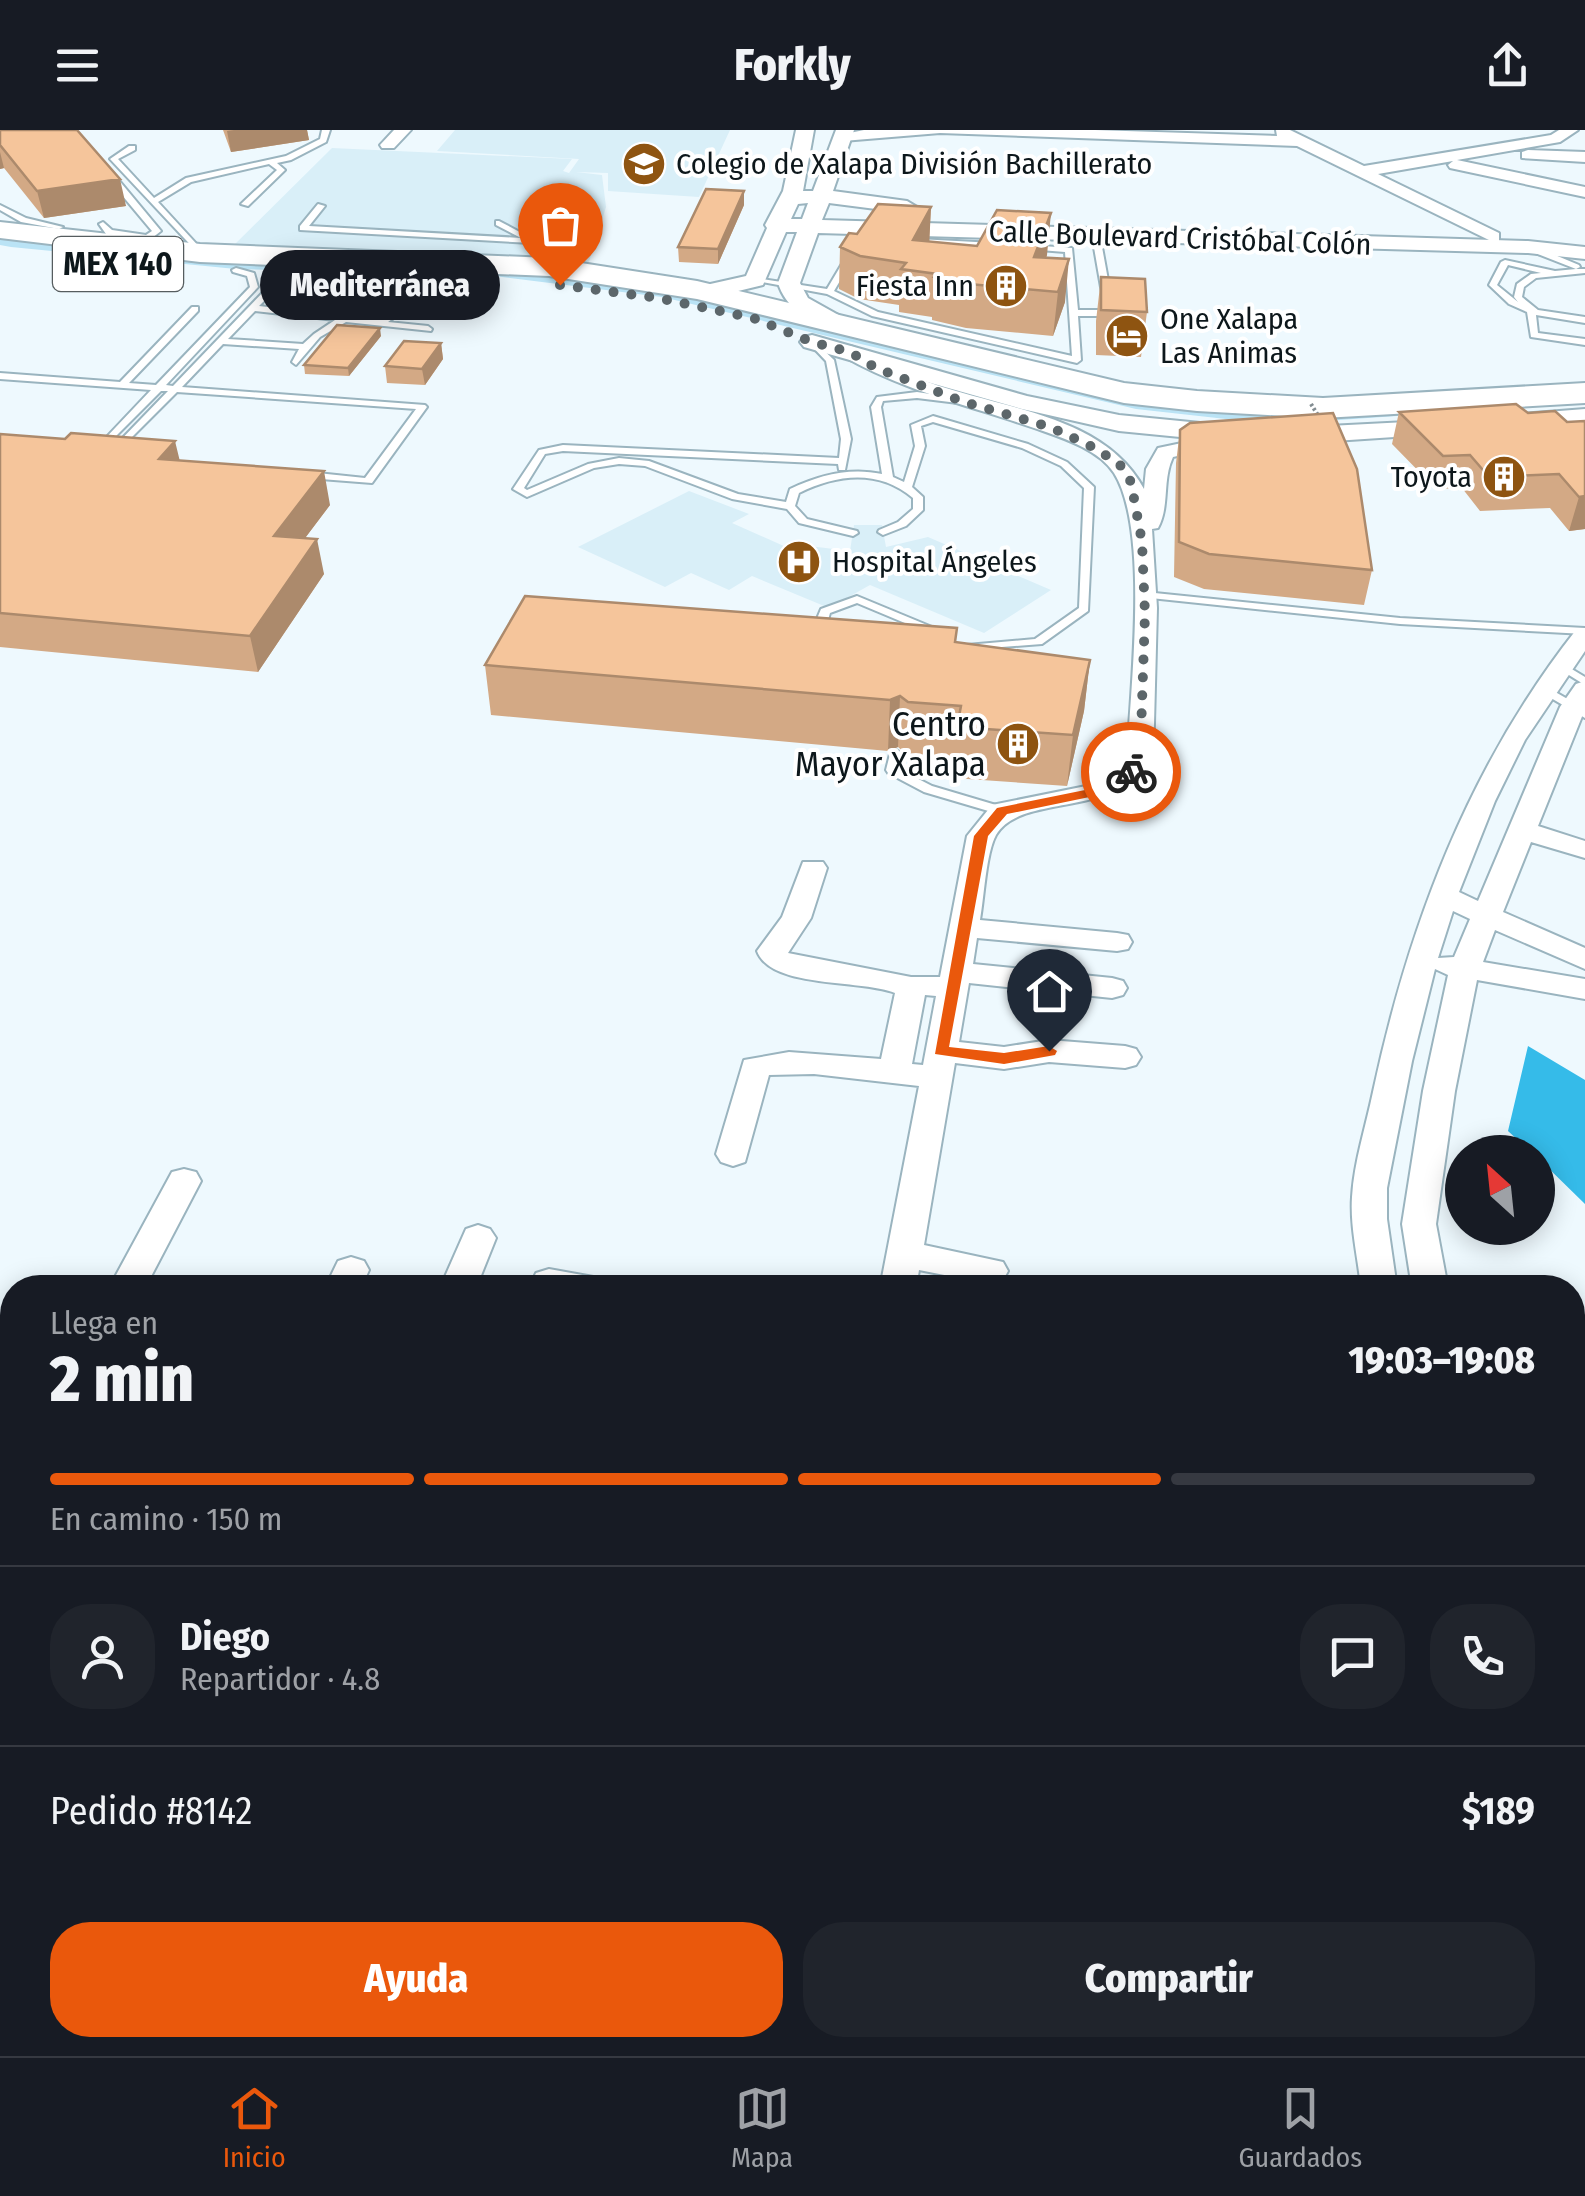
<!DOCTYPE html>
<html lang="es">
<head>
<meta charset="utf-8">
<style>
  body { margin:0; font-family:"Fira Sans Condensed",sans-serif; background:#20242c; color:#f1f3f6; height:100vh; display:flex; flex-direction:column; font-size:38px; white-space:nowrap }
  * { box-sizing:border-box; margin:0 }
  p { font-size:32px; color:#9ea1a6 }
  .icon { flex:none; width:55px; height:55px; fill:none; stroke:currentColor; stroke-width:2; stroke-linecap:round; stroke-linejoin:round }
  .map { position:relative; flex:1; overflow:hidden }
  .panel { position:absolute; left:0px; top:1145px; width:1585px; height:782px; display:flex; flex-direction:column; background:#171b24; border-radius:40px 40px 0 0; box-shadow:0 5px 25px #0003 }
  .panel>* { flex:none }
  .needle { width:65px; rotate:333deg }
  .fabs { position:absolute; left:1445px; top:1005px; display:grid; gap:20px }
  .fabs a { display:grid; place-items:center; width:110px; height:110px; border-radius:50%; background:#171b24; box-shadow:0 5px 25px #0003; font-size:50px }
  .pin { position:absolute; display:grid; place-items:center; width:85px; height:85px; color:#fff; margin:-102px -42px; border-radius:50% 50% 50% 0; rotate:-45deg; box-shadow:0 0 10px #0007 }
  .pin .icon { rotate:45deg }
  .courier { position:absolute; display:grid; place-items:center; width:100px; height:100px; margin:-50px; border:8px solid #ea580c; border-radius:50%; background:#fff; color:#222; box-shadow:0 2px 12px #0007 }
  .bubble { position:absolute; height:70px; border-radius:35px; background:#171b24; box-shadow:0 5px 25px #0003; font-size:32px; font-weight:800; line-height:70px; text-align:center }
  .head em { font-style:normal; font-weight:800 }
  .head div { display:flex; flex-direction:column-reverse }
  .head { display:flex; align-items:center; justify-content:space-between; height:170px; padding:0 50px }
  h1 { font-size:65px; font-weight:800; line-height:75px }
  .bar { display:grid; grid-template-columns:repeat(4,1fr); gap:15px 10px; align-content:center; height:120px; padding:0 50px }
  .bar i { height:12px; border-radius:8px; background:#363941 }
  .bar .on { background:#ea580c }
  .bar p { grid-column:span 4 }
  .line { display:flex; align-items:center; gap:25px; padding:0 50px; border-top:2px solid #363941 }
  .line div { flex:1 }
  .round { display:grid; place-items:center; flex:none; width:105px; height:105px; border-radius:40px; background:#20242c }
  .primary-button { display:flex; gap:20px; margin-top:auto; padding:20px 50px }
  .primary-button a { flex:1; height:115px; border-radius:40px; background:#ea580c; color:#fff; font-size:40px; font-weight:800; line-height:115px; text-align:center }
  .primary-button a+a { background:#20242c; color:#f1f3f6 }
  header { display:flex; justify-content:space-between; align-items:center; height:130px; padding:0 50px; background:#171b24; font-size:45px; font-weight:800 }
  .menu { display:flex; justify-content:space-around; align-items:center; height:140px; border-top:2px solid #363941; background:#171b24; font-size:28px; color:#9ea1a6 }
  .menu a { display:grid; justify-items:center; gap:5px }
  .menu .on { color:#ea580c }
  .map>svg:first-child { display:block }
  .built { fill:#d9eff8 }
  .green { fill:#bae3f5 }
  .water { fill:#35bbe9 }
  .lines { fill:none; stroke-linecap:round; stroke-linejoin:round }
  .service-casing { stroke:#9ab4bf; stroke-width:4 }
  .minor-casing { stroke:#9ab4bf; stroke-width:4 }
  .tertiary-casing { stroke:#9ab4bf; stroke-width:4 }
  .trunk-casing { stroke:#9ab4bf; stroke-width:4 }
  .service { fill:#fff; fill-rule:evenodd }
  .minor { fill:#fff; fill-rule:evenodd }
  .tertiary { fill:#fff; fill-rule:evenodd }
  .trunk { fill:#fff; fill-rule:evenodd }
  .path-bridge { stroke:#838d92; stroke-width:4; stroke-dasharray:2.5 2.5; stroke-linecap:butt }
  .wall { fill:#d3a985 }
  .shaded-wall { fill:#ac8a6c }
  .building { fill:#f5c59b; stroke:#ac8a6c; stroke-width:2.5 }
  .route { fill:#ea580c }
  .done { stroke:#5c666a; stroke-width:10; stroke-dasharray:0 18 }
  .labels { text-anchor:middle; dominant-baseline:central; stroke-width:8; stroke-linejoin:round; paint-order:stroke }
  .far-poi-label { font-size:30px; fill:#0d171b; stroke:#fff; text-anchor:start }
  .far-street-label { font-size:30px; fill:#0d171b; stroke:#fff }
  .shield { fill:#fff; stroke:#565d5f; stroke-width:2.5 }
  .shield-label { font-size:32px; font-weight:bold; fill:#0d171b }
  .poi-label { font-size:35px; fill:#0d171b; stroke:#fff; text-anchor:end }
</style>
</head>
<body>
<header><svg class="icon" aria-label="menu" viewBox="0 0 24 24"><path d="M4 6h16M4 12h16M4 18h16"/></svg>Forkly<svg class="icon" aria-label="share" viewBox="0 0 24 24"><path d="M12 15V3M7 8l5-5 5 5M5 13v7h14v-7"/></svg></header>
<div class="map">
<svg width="1585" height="1926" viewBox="0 0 1585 1926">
  <rect width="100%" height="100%" fill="#eef9fe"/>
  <path class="built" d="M455,0H730L699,67L608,61V43L576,42L602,45L606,77L587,138L231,118L332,18L572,29L563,41L569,43L579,29L437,21Z
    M689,361L749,384L732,393L786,417L793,414L850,421L854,395H882L886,417L928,407L1051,460L984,503L870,455L829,478L752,446L729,460L691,443L665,457L578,417Z"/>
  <path class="green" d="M0,108L120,124L242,134L543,144L766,178L1246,279L1585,264V273L1339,290L1244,291L1136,279L662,167L486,145L236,139L11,117L0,115Z"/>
  <path class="water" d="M1528,916L1585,950V1074L1538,1028V1022H1531L1508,1001Z"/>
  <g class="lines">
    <g class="service-casing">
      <path id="service" d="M322,0H330L326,12L291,30L277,33L285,40L248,76L241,74L277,40L269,34L191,52L158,72L203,121V125H200L110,29L129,16H135V20L118,29L154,68L186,48L286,26L320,9Z
        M106,42H112L161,101L138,119L131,117L140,109L106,104L99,94L103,92L112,100L146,105L152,101L106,46Z
        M318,74L325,76L309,96L521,108L496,95V91H499L591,140L584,142L531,113L300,100V96Z
        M0,75L26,88L63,97L59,99L21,92L0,80Z
        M1096,104L1100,106L1114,183L1110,186H1078L1081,230L1077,233L872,186L827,164L751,150L755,148L827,159L846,127L850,125L854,127L834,161L878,182L1072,226L1065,122L1027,119L1023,117L1027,115L1072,118L1078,180H1105L1092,106Z
        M918,109L995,113L999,115L995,117L915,113V109Z
        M1525,115H1531L1579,135L1580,137L1576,139H1585V143L1536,148L1524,157L1522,167L1538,180L1585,187V193L1536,185L1538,203L1585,209V215L1531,207L1527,182L1509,174L1489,155L1501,132L1505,130L1555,141L1576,139L1525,119ZM1508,135L1541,143L1531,144L1517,154L1514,167L1518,172L1497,155Z
        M236,138L254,143L258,157L166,255L173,256L268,157L296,145L329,141L333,143L301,149L274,161L259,176L379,190L427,157L434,159L388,192L428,196L432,199L431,201L346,192L320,207L296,235L292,232L299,219L223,214L182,257L425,275L427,277L372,353L308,348L303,345L308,342L365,348L416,279L177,262L115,324L112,323V319L168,261H161L101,321L98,320V316L151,260L0,249V243L120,252L192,177H198V181L129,253L156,255L250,157L247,146L233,142L232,140ZM255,181L335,190L314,204L303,214L228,209Z
        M812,209L834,230L851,309L845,340H839L838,334L563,321L545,324L524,358L527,360L588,334L619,328L649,331L738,364L786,372L790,359C819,345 850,337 882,344L871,277L877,267L917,262L963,269L966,270V274L917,268L883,271L881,277L893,347L904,352L915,316L911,295L933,286L1028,314L1067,332L1094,357L1088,481L1042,514L963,520L961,518L967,515L1035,509L1079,478L1084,358L1061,336L1022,318L933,292L921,296L925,316L912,357L923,367V380L906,396L883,405L878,402L879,400L898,392L913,379V368C879,339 837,344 799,363L795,376L807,389L857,401L858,403L853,406L799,393L787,379L732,369L645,336L619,334L594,338L527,367L513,359L539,320L563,315L839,328L841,309L826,231L808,212Z
        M1145,462L1400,488L1585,498V504L1400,494L1141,467V463Z
        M857,466L944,502L946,504L944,506H936L857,473L830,483L828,490L841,499V503H833L816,491L821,479Z
        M1560,532L1585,547V555L1556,537V533Z
        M1543,555L1585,579V588L1539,561L1537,559Z
        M896,620L902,624L899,639L932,656L1006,678L1008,681L1002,685L924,662L888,643L886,640L890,624Z
        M1440,1915H1462L1464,1926H1442Z"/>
    </g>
    <g class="minor-casing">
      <path id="minor" d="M394,0H411L394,18H382L380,15Z
        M864,0H1095L1277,6L1276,0H1290L1364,36L1551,5L1559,0H1578L1560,12L1457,30L1585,57V67L1450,38L1448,35L1453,31L1378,44L1499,103V111L1493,112L1297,16L940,3L843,11L835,6Z
        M1528,20L1585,22V32L1522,28V22Z
        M850,216C876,224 902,242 928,252C1001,279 1104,284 1144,359L1146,339L1158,318L1220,305L1230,311L1227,315L1173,327C1162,350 1170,376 1158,398L1152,399L1157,478L1153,632C1112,689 1021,663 996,705C986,723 984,768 980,790L1117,803L1128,805L1132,812L1128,819L1117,821L977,808L973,834L1112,848L1123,851L1127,858L1123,865L1112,868L969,853L959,912L1004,917L1049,910L1125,916L1136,919L1141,927L1136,935L1125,938L1049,932L1004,939L955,933L924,1115L1003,1132L1008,1141L1003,1150L990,1154L919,1140L916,1158H880L919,956L814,944L769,945L745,1032L733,1036L721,1032L716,1024L744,930L789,922L881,929L895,863C860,849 771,859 757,821L782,787L803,732H823L827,738L811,788L788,823L911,847H940L967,706L992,675L1091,655L1127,630C1130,561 1150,400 1114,343C1100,321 1066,309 1043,301C975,277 906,262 843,226V218ZM925,865L936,866L923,935L912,934Z
        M1585,498V521L1525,610L1495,671L1459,762L1478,771L1560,577L1576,554L1585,551V579L1538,696L1585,711V728L1531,712L1503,782L1585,818V839L1495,800L1483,832L1585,849V869L1477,850L1455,961L1436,1094L1448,1158H1412L1402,1094L1423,961L1448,845L1435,839L1412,931L1387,1058V1089L1397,1158H1361C1358,1128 1350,1097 1352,1067C1354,1032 1366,996 1373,962C1409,794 1469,636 1576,500ZM1453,781L1470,789L1454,827L1438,828Z
        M184,1039L196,1042L201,1051L145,1158H109L172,1042Z
        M478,1095L490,1099L496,1108L476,1158H440L466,1099Z
        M351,1127L364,1131L369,1140L361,1158H325L338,1131Z
        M549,1139L599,1148L604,1158H529L536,1143Z
        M12,1337V1374L0,1378V1341Z
        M1572,1355L1585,1359V1401L1572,1396Z
        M1572,1403L1585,1407V1451L1572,1446Z
        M12,1500V1589L0,1584V1505Z
        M4,1601L12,1605V1643L0,1648V1603Z
        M12,1691V1740L0,1745V1696Z
        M1572,1895L1579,1898L1585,1926H1537V1915H1572Z
        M525,1915H575L572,1926H522Z
        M814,1915H864L863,1926H813Z"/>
    </g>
    <g class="tertiary-casing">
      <path id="tertiary" d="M796,0H814L803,61H813L836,0H854L833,61L907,71L917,77L907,83L829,73L822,90L1528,111L1585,117V129L1528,123L818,103L800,153L808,168L842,187L846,192L842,197C816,203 785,177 778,153L797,102H786L763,155L705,169L697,167L694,162L697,157L746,146L767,98L765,95L783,61ZM808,73L802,89H791L798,74Z
        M812,205L1027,266L1119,285L1231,296L1244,304L1231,312L1119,301L1022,279L804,217L800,212L804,207Z
        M1585,279V295L1509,301L1496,293L1509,285Z
        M1446,290L1455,293L1459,298L1455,303L1289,314L1276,306L1289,298Z"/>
    </g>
    <g class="trunk-casing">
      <path id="trunk" d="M0,92L200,114L549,128L697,151L1124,253L1197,261L1323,268L1585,253V273L1323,288L1197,281L1124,273L697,169L549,146L200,132L0,108Z"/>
    </g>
    <use href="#service" class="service"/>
    <use href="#minor" class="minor"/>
    <use href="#tertiary" class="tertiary"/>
    <use href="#trunk" class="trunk"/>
    <path class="path-bridge" d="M1311,274L1321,290"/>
  </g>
  <path class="wall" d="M0,0H84H78L126,76L44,88L4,38L0,39Z
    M223,0H307L309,10L231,22Z
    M744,61V75L718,134L679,132L678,117Z
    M931,77L929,111L1047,125L1046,128L1065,172L1053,206L966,198L932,190V187L899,182V175L859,169L839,159L840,117L857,104Z
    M1101,147L1147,182L1141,227L1096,225V191Z
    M381,206L349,246L305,244L304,235Z
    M441,213L443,229L425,255L387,253L385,236Z
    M1399,282L1528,283L1567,292L1585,399L1569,401L1550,378L1480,381L1462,358L1436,359L1392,314Z
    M1180,300L1372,440L1364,475L1204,459L1174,447L1176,333Z
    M0,304L180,330L330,375L305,408L324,444L258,542L0,517Z
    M956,512L1090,530L1084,581L1067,656L953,648L955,627L905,623L898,617L888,621L491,585L485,535Z"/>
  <path class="shaded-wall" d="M234,0H307L309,10L231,22L227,1Z
    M0,22L4,38L0,39Z
    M120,49L126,76L44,88L37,61Z
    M744,61V75L718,134V119Z
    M931,77L929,118L913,110Z
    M1051,83L1047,125L1034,160V127Z
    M1069,129L1065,172L1053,206L1058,162Z
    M380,198L381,206L349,246L348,238Z
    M441,213L443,229L425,255L422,239Z
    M175,311L183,344L159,329Z
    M324,341L330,375L281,440L274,406Z
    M1585,366V399L1569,401L1579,367Z
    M317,409L324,444L258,542L250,506Z
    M1090,530L1084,581L1067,656L1073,605Z
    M900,566L898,617L888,621L890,570Z"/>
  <path class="building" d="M0,0H77L120,49L37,61L0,15Z
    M706,59L744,61L718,119L678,117Z
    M878,74L931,77L913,110L977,116L997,80L1051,83L1034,127L1069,129L1058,162L969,154L934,147L937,144L901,139L906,133L860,126L840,117L849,103L857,104Z
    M1101,147L1145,149L1147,182L1101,180Z
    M337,195L380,198L348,238L304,235Z
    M404,211L441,213L422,239L385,236Z
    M1516,274L1528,283L1555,281L1567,292L1585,291V366L1579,367L1559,344L1489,347L1470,325L1443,326L1399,282Z
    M1333,283L1357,339L1372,440L1209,424L1179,412L1180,300L1190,293Z
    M71,303L175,311L159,329L324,341L274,406L317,409L250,506L0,483V304L65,309Z
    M525,466L957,498L955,512L1090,530L1073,605L957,597L961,576L908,572L900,566L890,570L485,535Z"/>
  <path class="route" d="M1126,639L1137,642L1104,664L1007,684L988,706L949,917L1004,923L1049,916L1057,921L1055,925L1004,934L935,924L974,706L997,678L1095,658Z"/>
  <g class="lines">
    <path class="done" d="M560,155L658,168L753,188L812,212L850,222L876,238L964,272L1050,297L1097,319L1121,336L1131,352L1142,412L1145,484L1140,632L1131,642"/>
  </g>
  <defs>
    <g id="school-disc" transform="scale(2.25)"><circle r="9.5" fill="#8e5411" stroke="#fff"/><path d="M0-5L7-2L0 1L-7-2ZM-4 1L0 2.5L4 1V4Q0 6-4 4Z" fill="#fff"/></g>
    <g id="building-disc" transform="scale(2.25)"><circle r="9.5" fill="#8e5411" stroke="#fff"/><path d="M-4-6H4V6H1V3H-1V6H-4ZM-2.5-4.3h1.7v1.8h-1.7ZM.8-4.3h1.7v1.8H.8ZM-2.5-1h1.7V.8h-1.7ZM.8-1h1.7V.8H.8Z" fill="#fff"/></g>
    <g id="hotel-disc" transform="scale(2.25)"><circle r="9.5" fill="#8e5411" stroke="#fff"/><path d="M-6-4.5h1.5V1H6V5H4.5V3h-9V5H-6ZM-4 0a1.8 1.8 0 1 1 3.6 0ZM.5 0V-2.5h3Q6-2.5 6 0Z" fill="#fff"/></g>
    <g id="hospital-disc" transform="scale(2.25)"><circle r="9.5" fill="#8e5411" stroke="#fff"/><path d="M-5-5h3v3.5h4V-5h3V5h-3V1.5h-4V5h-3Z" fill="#fff"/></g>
  </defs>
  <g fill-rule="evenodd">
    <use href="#school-disc" x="644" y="34"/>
    <use href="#building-disc" x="1006" y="156"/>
    <use href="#hotel-disc" x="1127" y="206"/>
    <use href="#building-disc" x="1504" y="347"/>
    <use href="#hospital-disc" x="799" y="432"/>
    <use href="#building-disc" x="1018" y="614"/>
  </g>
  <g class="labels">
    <g class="far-poi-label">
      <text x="676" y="34">Colegio de Xalapa División Bachillerato</text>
      <text x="974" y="156" text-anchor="end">Fiesta Inn</text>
      <text x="1160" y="189">One Xalapa<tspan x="1160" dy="34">Las Animas</tspan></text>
      <text x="1472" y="347" text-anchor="end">Toyota</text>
      <text x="832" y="432">Hospital Ángeles</text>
    </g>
    <g class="far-street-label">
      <text transform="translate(1180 108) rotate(2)">Calle Boulevard Cristóbal Colón</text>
    </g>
    <rect class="shield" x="53" y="107" width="130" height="54" rx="8"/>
    <g class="shield-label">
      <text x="118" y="134">MEX 140</text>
    </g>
    <g class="poi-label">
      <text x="986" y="594">Centro<tspan x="986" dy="40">Mayor Xalapa</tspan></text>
    </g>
  </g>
</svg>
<div class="fabs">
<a><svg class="needle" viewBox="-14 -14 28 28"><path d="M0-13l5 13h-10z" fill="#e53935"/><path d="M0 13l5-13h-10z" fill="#9ea1a6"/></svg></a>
</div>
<div class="pin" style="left:560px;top:155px;background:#ea580c"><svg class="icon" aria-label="bag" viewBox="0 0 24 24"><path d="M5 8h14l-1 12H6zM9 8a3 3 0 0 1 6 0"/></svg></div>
<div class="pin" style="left:1049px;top:921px;background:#1f2937"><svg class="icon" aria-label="home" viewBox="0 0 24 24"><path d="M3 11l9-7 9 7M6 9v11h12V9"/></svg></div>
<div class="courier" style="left:1131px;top:642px"><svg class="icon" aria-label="bike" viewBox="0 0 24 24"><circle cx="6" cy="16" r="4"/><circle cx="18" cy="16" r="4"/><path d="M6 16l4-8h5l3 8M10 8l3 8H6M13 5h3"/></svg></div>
<div class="bubble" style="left:260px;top:120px;width:240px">Mediterránea</div>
<section class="panel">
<div class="head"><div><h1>2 min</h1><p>Llega en</p></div><em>19:03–19:08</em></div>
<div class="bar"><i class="on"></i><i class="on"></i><i class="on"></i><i></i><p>En camino · 150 m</p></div>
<div class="line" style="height:180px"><a class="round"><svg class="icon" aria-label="person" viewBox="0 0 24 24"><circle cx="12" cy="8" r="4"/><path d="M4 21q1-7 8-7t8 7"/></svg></a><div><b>Diego</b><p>Repartidor · 4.8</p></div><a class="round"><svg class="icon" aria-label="chat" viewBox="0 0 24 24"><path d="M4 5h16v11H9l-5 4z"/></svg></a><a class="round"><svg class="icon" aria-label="phone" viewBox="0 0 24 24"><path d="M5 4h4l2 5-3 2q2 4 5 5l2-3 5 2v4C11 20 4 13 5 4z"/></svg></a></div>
<div class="line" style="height:130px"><div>Pedido #8142</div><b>$189</b></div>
<div class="primary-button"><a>Ayuda</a><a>Compartir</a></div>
</section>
</div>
<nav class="menu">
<a class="on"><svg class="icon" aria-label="home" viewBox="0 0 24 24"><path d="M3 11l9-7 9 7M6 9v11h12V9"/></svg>Inicio</a>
<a><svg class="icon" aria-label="map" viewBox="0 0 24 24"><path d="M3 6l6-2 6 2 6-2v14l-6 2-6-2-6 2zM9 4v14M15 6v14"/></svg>Mapa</a>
<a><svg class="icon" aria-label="saved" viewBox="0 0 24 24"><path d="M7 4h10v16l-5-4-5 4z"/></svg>Guardados</a>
</nav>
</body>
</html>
